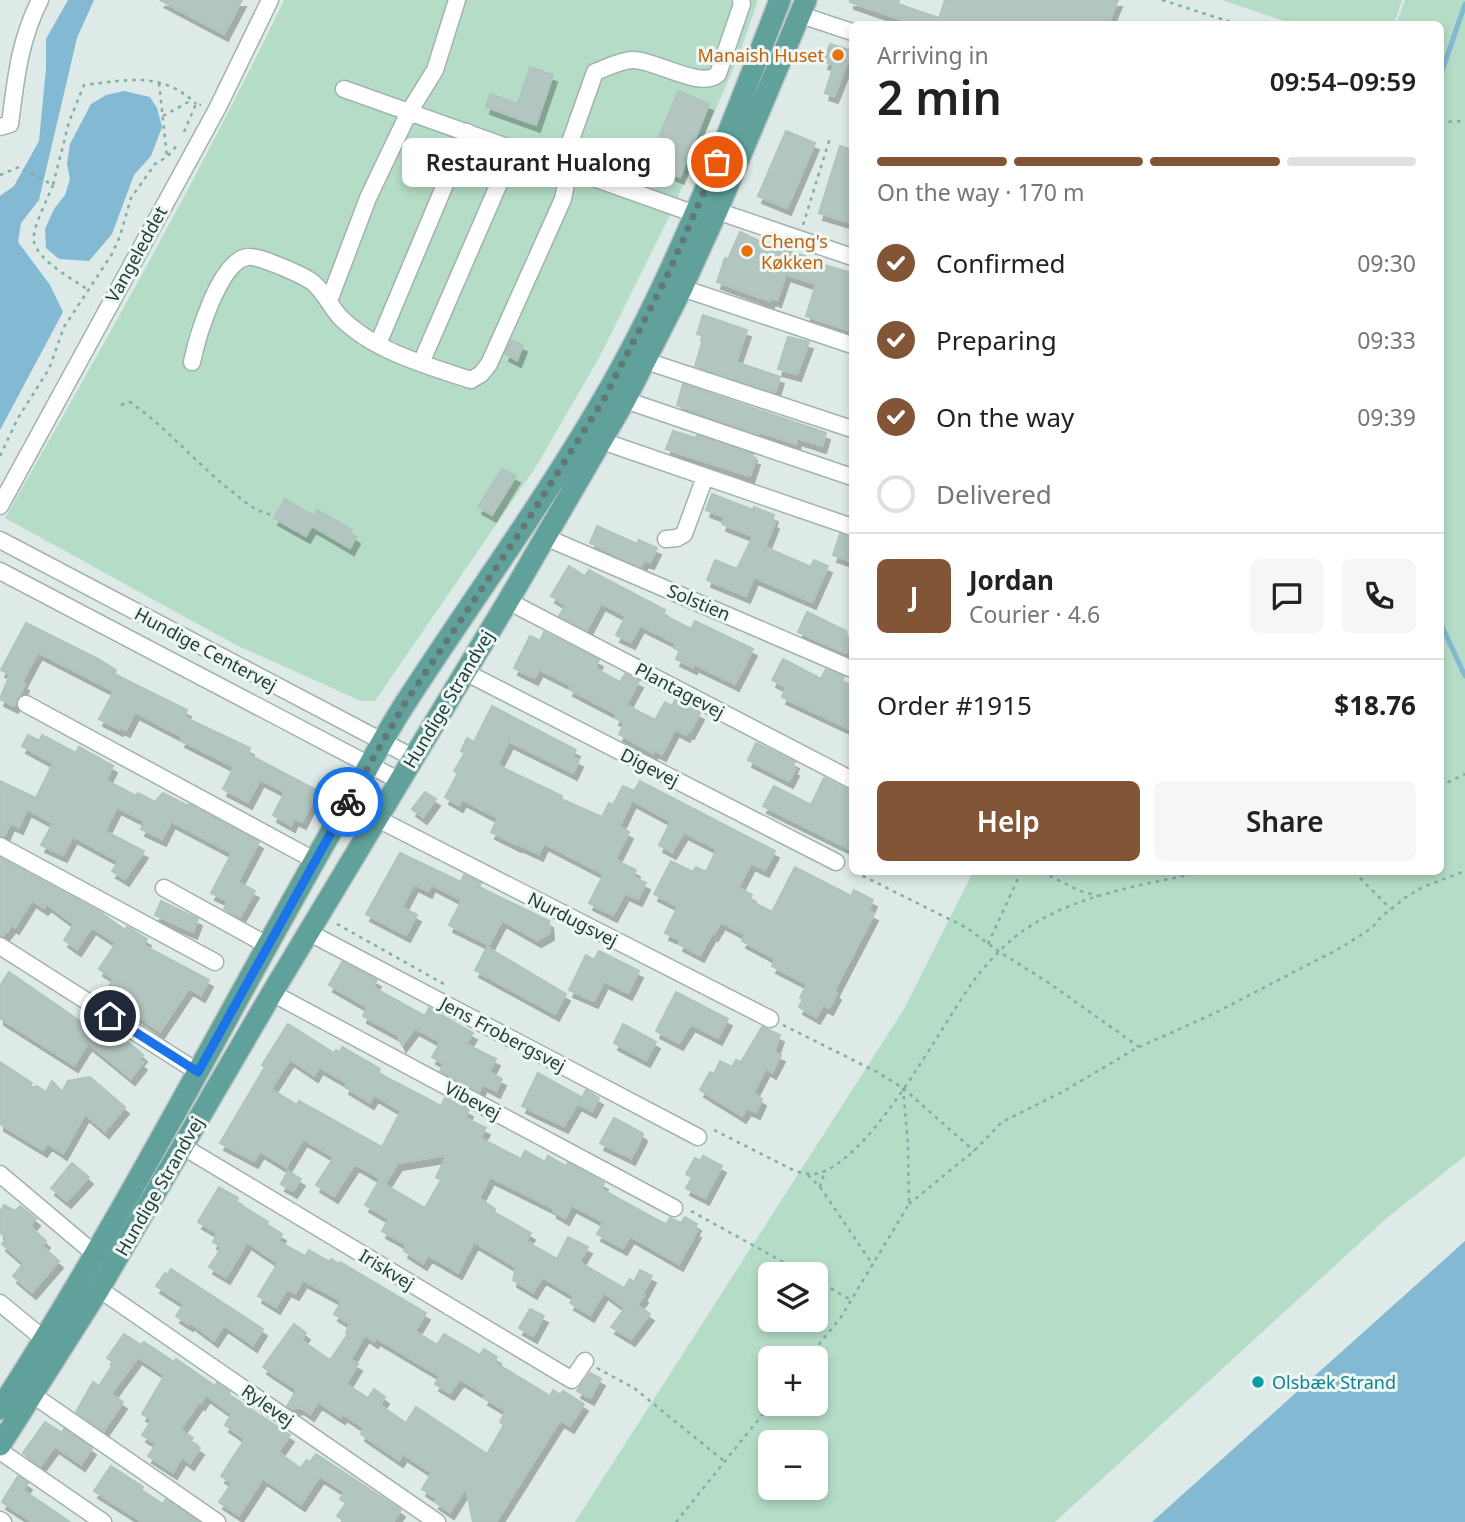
<!DOCTYPE html>
<html lang="en">
<head>
<meta charset="utf-8">
<style>
  body { margin:0; font-family:"Noto Sans",sans-serif; background:#f6f6f6; color:#222; height:100vh; display:flex; flex-direction:column; font-size:26px; white-space:nowrap }
  * { box-sizing:border-box; margin:0 }
  p { font-size:23px; color:#767676 }
  .icon { flex:none; width:38px; height:38px; fill:none; stroke:currentColor; stroke-width:2; stroke-linecap:round; stroke-linejoin:round }
  .map { position:relative; flex:1; overflow:hidden }
  .drawer { position:absolute; left:849px; top:21px; width:595px; height:854px; display:flex; flex-direction:column; background:#fff; border-radius:10px; box-shadow:0 4px 10px #0003 }
  .drawer>* { flex:none }
  .tools { position:absolute; left:758px; top:1262px; display:grid; gap:14px }
  .tools a { display:grid; place-items:center; width:70px; height:70px; border-radius:10px; background:#fff; box-shadow:0 4px 10px #0003; font-size:35px }
  .pin { position:absolute; display:grid; place-items:center; width:60px; height:60px; color:#fff; margin:-30px; border:4px solid #fff; border-radius:50%; box-shadow:0 2px 7px #0007 }
  .courier { position:absolute; display:grid; place-items:center; width:70px; height:70px; margin:-35px; border:5px solid #1a73e8; border-radius:50%; background:#fff; color:#222; box-shadow:0 2px 9px #0007 }
  .bubble { position:absolute; height:49px; border-radius:10px; background:#fff; box-shadow:0 4px 10px #0003; font-size:23px; font-weight:600; line-height:49px; text-align:center }
  .overview em { font-style:normal; font-weight:600 }
  .overview div { display:flex; flex-direction:column-reverse }
  .overview { display:flex; align-items:center; justify-content:space-between; height:119px; padding:0 28px }
  h1 { font-size:46px; font-weight:600; line-height:52px }
  .bar { display:grid; grid-template-columns:repeat(4,1fr); gap:10px 7px; align-content:center; height:84px; padding:0 28px }
  .bar i { height:9px; border-radius:5px; background:#e0e0e0 }
  .bar .active { background:#825536 }
  .bar p { grid-column:span 4 }
  .line { display:flex; align-items:center; gap:18px; padding:0 28px; border-top:2px solid #e0e0e0 }
  .line div { flex:1 }
  .round { display:grid; place-items:center; flex:none; width:74px; height:74px; border-radius:10px; background:#f6f6f6 }
  ol { padding:0 28px; list-style:none }
  li { display:flex; align-items:center; gap:21px; height:77px }
  li p { margin-inline-start:auto }
  li .icon { padding:7px; border-radius:50%; background:#825536; color:#fff; stroke-width:4 }
  li:last-child { color:#767676 }
  li i { width:38px; height:38px; border:4px solid #e0e0e0; border-radius:50% }
  .action { display:flex; gap:14px; margin-top:auto; padding:14px 28px }
  .action a { flex:1; height:80px; border-radius:10px; background:#825536; color:#fff; font-size:28px; font-weight:600; line-height:80px; text-align:center }
  .action a+a { background:#f6f6f6; color:#222 }
  .map>svg:first-child { display:block }
  .green { fill:#b5dcc6; fill-rule:evenodd }
  .water { fill:#83b9d2 }
  .lines { fill:none; stroke-linecap:round; stroke-linejoin:round }
  .stream { stroke:#83b9d2; stroke-width:5 }
  .building { fill:#b3c5c0; stroke:#b0c4bf; stroke-width:2; fill-rule:evenodd; filter:url(#shadow) }
  .minor-casing { stroke:#a1b2af; stroke-width:19 }
  .major-casing { stroke:#bcc4c3; stroke-width:24 }
  .path { stroke:#7dafa7; stroke-width:2.5; stroke-dasharray:3.5 5; stroke-linecap:butt }
  .minor { stroke:#fff; stroke-width:16 }
  .major { stroke:#60a19b; stroke-width:21 }
  .done { stroke:#627875; stroke-width:7; stroke-dasharray:0 12.6 }
  .route { stroke:#1a73e8; stroke-width:9 }
  .food-dot { fill:#e8710a; stroke:#eef7f4; stroke-width:2.5 }
  .culture-dot { fill:#0f9aa8; stroke:#eef7f4; stroke-width:2.5 }
  .labels { text-anchor:middle; dominant-baseline:central; stroke-width:6; stroke-linejoin:round; paint-order:stroke }
  .food-label { font-size:18px; fill:#c56008; stroke:#eef7f4; text-anchor:end }
  .street-label { font-size:18px; fill:#1f3a37; stroke:#eef7f4 }
  .culture-label { font-size:18px; fill:#0d838f; stroke:#eef7f4; text-anchor:start }
</style>
</head>
<body>
<div class="map">
<svg width="1465" height="1522" viewBox="0 0 1465 1522">
  <defs>
    <filter id="shadow"><feDropShadow dx="4" dy="7" stdDeviation="0" flood-color="#0004"/></filter>
  </defs>
  <rect width="100%" height="100%" fill="#deeae7"/>
  <path class="green" d="M284,0H758L738,58L669,217L600,356L537,465L375,701H361L236,645L5,518C102,348 199,177 284,0Z
    M1222,0H1402L1394,24H1293Z
    M1405,0H1465V1156L1388,1217L1055,1522H575L904,1009L973,872H1440V24H1396ZM770,1274H816V1320H770ZM816,1358V1404H770V1358ZM816,1442V1488H770V1442Z"/>
  <path class="water" d="M68,0H94L77,38L39,200L21,223L18,242L50,285L63,312L0,430V196L14,186L39,141L46,68V39Z
    M124,91L150,97L157,108L162,127L151,156L134,175L112,234L89,261L59,259L46,248L45,229L54,209L65,195L70,179L67,164L70,144L91,104L106,95Z
    M1465,1241V1522H1152Z"/>
  <g class="lines">
    <path class="stream" d="M1440,77L1465,4
      M1440,622L1465,676"/>
  </g>
  <path class="building" d="M160,0H242L224,34Z
    M850,0H899L898,4L939,18L945,0H1118L1108,24H901L903,20L850,2Z
    M830,44L852,51L834,96L825,93L834,65L824,62Z
    M530,67L553,75L536,125L486,107L490,94L518,104Z
    M678,91L709,104L680,177L648,164Z
    M786,131L815,143L787,208L758,196Z
    M840,146L852,150V223L819,213Z
    M740,232L770,246L805,256L804,259L852,273V331L806,316L816,284L786,274L777,300L771,298L770,301L717,282L725,258L728,259Z
    M703,315L747,330L736,362L780,377L775,392L695,366L704,336L697,334Z
    M788,337L809,342L797,374L778,369Z
    M511,340L523,345L517,360L505,354Z
    M683,384L826,433L822,446L797,438L796,444L760,432L759,434L677,405Z
    M673,431L696,438L697,435L753,454L752,457L756,458L750,476L666,449Z
    M502,469L516,476L492,515L478,507Z
    M712,494L753,510L754,507L774,515L772,521L775,522L765,547L811,567L814,560L828,566L812,602L754,577L746,596L707,580L715,560L737,569L753,536L722,524L725,517L706,510Z
    M285,499L314,516L317,510L352,530L350,533L356,537L350,548L312,526L306,536L274,518Z
    M597,526L637,544L639,540L657,548L650,562L644,560L641,567L590,543Z
    M840,534L852,537L848,560L833,555Z
    M569,566L585,576L589,570L665,610L663,615L691,629L695,621L753,649L735,684L694,664L693,667L676,659L680,651L674,648L676,643L640,625L631,642L616,635L626,616L601,603L587,630L559,616L566,605L551,596Z
    M807,612L846,631L847,636L852,639L846,653L798,632Z
    M26,623L98,659L116,670L114,674L187,710L184,717L250,748L248,754L318,791L302,822L294,818L291,825L273,815L285,792L260,779L248,802L223,789L234,767L181,740L183,737L135,712L126,730L120,727L119,729L99,719L114,691L38,652L22,682L25,684L14,706L0,699L10,674L1,670Z
    M544,632L599,660L595,668L620,682L625,674L639,681L626,705L655,720L665,702L672,706L675,700L700,713L690,732L688,731L686,735L675,729L662,754L654,750L653,753L619,734L625,723L615,718L617,714L569,689L571,685L539,669L534,678L514,668L530,636L540,641Z
    M783,659L821,679L826,669L844,677L841,682L852,687V730L782,697L786,687L772,680Z
    M492,706L576,750L572,757L579,760L573,773L509,741L497,765L562,796L561,799L602,817L609,803L613,805L623,786L634,791L640,781L775,851L765,870L751,863L738,888L752,895L749,900L772,912L795,867L851,896L854,890L873,900L868,911L874,914L834,991L837,993L829,1008L823,1005L816,1017L799,1007L803,999L800,998L807,984L772,966L776,959L742,941L746,935L721,922L714,934L712,933L700,955L679,944L681,940L665,933L678,906L654,894L671,861L693,872L696,867L706,872L717,849L684,832L672,852L659,845L671,821L632,800L619,827L629,832L615,860L636,870L633,877L646,883L638,899L625,893L613,915L589,903L604,874L544,843L539,854L518,844L517,845L491,832L498,818L462,799L459,805L445,797L458,773L454,771L465,753L461,751L467,738L474,742Z
    M28,735L39,741L42,735L76,753L79,747L113,766L106,780L136,796L138,793L155,802L163,793L188,806L189,804L259,842L238,882L255,891L240,917L224,909L228,901L211,893L232,853L171,821L162,839L141,829L145,821L117,807L105,831L144,851L125,879L112,871L119,861L73,836L63,855L41,845L53,823L27,809L19,827L10,823L4,837L0,836V781L36,798L53,763L22,746Z
    M756,743L795,762L792,768L795,769L789,781L748,760Z
    M824,778L852,792V850L763,806L774,786L811,805Z
    M425,792L436,799L423,817L412,809Z
    M400,853L461,882L464,875L481,883L479,887L549,921L550,933L537,940L502,920L489,945L449,925L462,900L431,884L428,891L414,884L402,907L417,915L406,935L366,914Z
    M0,858L100,912L125,930L127,927L129,928L147,939L143,945L209,980L201,995L189,988L160,1031L104,993L114,979L99,969L116,943L92,927L77,949L64,940L74,924L47,904L44,908L32,900L15,927L12,925L3,936H0Z
    M161,901L198,919L193,932L155,915Z
    M487,947L566,994L555,1014L475,970Z
    M599,951L639,971L628,993L604,981L594,1001L569,990L586,955L594,960Z
    M342,962L377,980L373,987L425,1016L429,1008L473,1033L466,1044L496,1059L489,1072L502,1079L496,1091L483,1084L479,1092L440,1071L444,1064L432,1057L441,1042L415,1028L402,1045L398,1035L363,1016L367,1007L329,985Z
    M9,972L90,1028L93,1023L126,1045L128,1042L143,1055L139,1060L143,1063L131,1078L88,1043L74,1065L0,1018V986Z
    M676,992L728,1019L718,1038L691,1024L679,1043L656,1031Z
    M288,1024L334,1053L336,1050L340,1052L342,1047L380,1069L378,1073L441,1106L445,1098L469,1110L465,1118L486,1128L480,1138L521,1159L525,1151L545,1162L548,1156L566,1166L568,1163L604,1183L601,1189L661,1222L666,1224L670,1218L681,1223L685,1217L697,1224L694,1230L697,1231L679,1264L630,1236L623,1248L597,1234L604,1222L572,1205L565,1218L553,1211V1208L490,1177L479,1198L495,1209L494,1212L531,1233L526,1241L557,1259L568,1237L588,1247L579,1262L624,1288L630,1279L634,1282L640,1270L652,1276L642,1295L644,1296L637,1305L650,1314L631,1339L611,1327L625,1308L604,1292L590,1315L570,1303L574,1296L542,1277L533,1292L513,1280L516,1267L474,1242L458,1272L428,1255L423,1263L404,1251L407,1245L382,1231L389,1219L365,1205L379,1181L425,1208L441,1180L436,1177L447,1155L398,1163L386,1182L355,1164L334,1196L316,1185L334,1157L303,1139L286,1167L260,1151L254,1161L220,1143L265,1067L262,1065ZM290,1059L314,1075L319,1067L347,1083L345,1087L370,1102L374,1095L401,1111L382,1147L299,1101L297,1105L271,1089Z
    M623,1024L656,1042L646,1060L614,1043Z
    M762,1027L780,1035L774,1052L781,1055L772,1072L766,1068L753,1093L762,1099L756,1112L747,1108L742,1116L700,1090L710,1072L714,1074L720,1061L732,1067L736,1060L741,1062Z
    M0,1062L32,1083L29,1088L37,1086L46,1092L52,1081L62,1092L68,1081L90,1077L125,1107L105,1131L85,1114L63,1153L48,1143L43,1150L0,1124Z
    M538,1073L581,1097L564,1126L522,1106Z
    M586,1090L599,1098L592,1111L579,1104Z
    M614,1118L642,1133L643,1135L631,1158L600,1143Z
    M703,1156L722,1166L705,1198L686,1188L692,1177L686,1174L695,1158L700,1161Z
    M72,1163L89,1177L67,1201L51,1188Z
    M288,1171L301,1179L293,1191L281,1184Z
    M219,1187L238,1198L236,1202L268,1222L266,1224L282,1234L278,1241L305,1256L309,1250L330,1262L331,1259L339,1264L340,1262L426,1313L415,1331L437,1345L444,1334L480,1355L484,1349L497,1357L494,1362L550,1396L553,1390L561,1395L563,1391L584,1404L570,1426L560,1420L496,1522H473L466,1487L450,1512L435,1502L437,1499L422,1489L432,1473L403,1454L399,1460L361,1434L364,1428L343,1414L341,1417L318,1402L310,1414L300,1407L291,1409L287,1406L297,1390L263,1367L294,1324L306,1333L301,1340L330,1360L348,1334L346,1333L350,1324L334,1314L342,1301L303,1280L295,1293L287,1289L276,1307L258,1296L278,1263L247,1242L226,1277L209,1267L222,1247L213,1242L217,1233L198,1222ZM365,1335L374,1341L376,1338L440,1376L435,1384L450,1393L460,1379L486,1395L484,1398L506,1411L500,1422L504,1425L487,1454L416,1407L406,1423L380,1405L385,1397L374,1389L368,1398L346,1384L358,1364L350,1360Z
    M4,1205L15,1211L20,1206L36,1219L30,1226L46,1241L42,1246L59,1261L32,1292L13,1276L24,1263L2,1244L7,1238L0,1233V1212Z
    M171,1269L263,1329L253,1345L224,1325L214,1340L190,1322L189,1324L176,1316L184,1304L156,1286L165,1273L167,1275Z
    M530,1309L544,1316L533,1336L519,1328Z
    M124,1334L141,1345L144,1342L174,1362L176,1359L215,1386L217,1383L230,1392L228,1394L290,1435L278,1452L300,1468L307,1460L310,1462L316,1454L401,1510L393,1522H346L337,1516L346,1503L340,1499L345,1492L320,1476L301,1504L263,1478L239,1515L219,1502L232,1483L221,1476L245,1439L225,1425L232,1414L206,1395L201,1403L199,1402L180,1430L193,1438L190,1441L200,1448L190,1463L182,1457L173,1472L148,1456L156,1444L142,1435L152,1420L142,1414L165,1375L138,1357L111,1394L123,1402L103,1431L76,1412L93,1382L99,1386L114,1363L107,1358Z
    M590,1373L601,1379L590,1398L577,1391Z
    M45,1422L62,1433L64,1429L92,1448L81,1464L55,1446L40,1466L23,1453Z
    M111,1466L143,1487L141,1490L163,1504L166,1499L199,1522H143L94,1491Z
    M18,1476L28,1483L23,1490L70,1522H33L2,1502Z"/>
  <g class="lines">
    <g class="minor-casing">
      <path id="minor" d="M801,15L852,32
        M344,89L695,214
        M0,127L10,124C16,78 19,42 40,0
        M717,211L852,257
        M682,288L852,345
        M329,301L368,198L409,112L435,70L457,0
        M378,344L467,132
        M646,361L852,429
        M192,362C197,338 219,262 247,257C258,255 300,274 311,281C324,290 330,307 341,318C374,351 428,366 471,380L481,374L489,364L563,199L569,169V145L595,72C606,68 621,60 633,60C656,60 701,90 718,74L742,4L741,0
        M421,363L514,149
        M625,400L852,477
        M602,441L852,527
        M0,506L217,109L270,0
        M545,537L852,669
        M666,539L677,538L684,534L705,477
        M0,540L412,757
        M0,571L398,780
        M508,601L852,780
        M465,672L836,862
        M26,704L314,860
        M376,818L770,1019
        M0,846L215,962
        M164,888L267,945
        M308,932L698,1137
        M0,946L198,1072
        M272,993L674,1208
        M182,1146L572,1380L585,1361
        M0,1174L96,1255
        M99,1289L437,1522
        M0,1303L45,1340
        M33,1395L217,1522
        M0,1451L103,1522
        M0,1520L3,1522"/>
    </g>
    <g class="major-casing">
      <path id="major" d="M0,1409C131,1207 238,991 359,783C375,755 390,726 408,699C473,599 543,503 603,400C677,274 727,136 780,0
        M0,1445L99,1289L272,993L508,601L625,400L682,288L717,211L806,0"/>
    </g>
    <path class="path" d="M1162,0L1237,24
      M159,83L167,157
      M163,116L192,100
      M1440,122L1465,121
      M184,132L196,104L201,105
      M0,175L19,167L53,185L69,122L84,85C126,80 163,71 196,104
      M53,185C48,198 31,230 34,242C39,261 72,279 87,289
      M803,225L830,138
      M121,405L130,402C166,427 195,462 230,490C244,501 254,511 272,515
      M0,456L18,418L49,369L64,327L112,254L120,236L131,198L155,164L167,157L178,144
      M1440,786L1465,774
      M855,872L967,928L998,951L1049,983L1139,1047
      M1042,872L1080,891L1099,896
      M1354,872L1391,909
      M337,924L444,984
      M988,944L1021,872
      M783,1025L877,1072L903,1088L974,1151
      M714,1130L795,1171C806,1174 814,1176 825,1171C880,1145 938,1030 975,979C988,962 1003,946 1020,933C1072,895 1139,886 1201,872
      M808,1175L820,1187L873,1265
      M820,1187L825,1171
      M909,1204L974,1151L1002,1122L1064,1091L1135,1049L1215,1013L1342,947L1372,928L1381,917L1406,897L1423,887L1465,871
      M691,1211L805,1274
      M816,1280L851,1300
      M808,1358L841,1317L909,1204L908,1144L903,1088
      M597,1368L634,1388L724,1461
      M676,1522L771,1404"/>
    <use href="#minor" class="minor"/>
    <use href="#major" class="major"/>
  </g>
  <g class="lines">
    <path class="done" d="M348,802L405,703L524,526L604,399L667,276L717,162"/>
    <path class="route" d="M110,1016L198,1072L348,802"/>
  </g>
  <g class="food-dot">
    <circle cx="838" cy="55" r="7"/>
    <circle cx="747" cy="251" r="7"/>
  </g>
  <circle class="culture-dot" cx="1258" cy="1382" r="7"/>
  <g class="labels">
    <g class="food-label">
      <text x="824" y="55">Manaish Huset</text>
      <text x="761" y="241" text-anchor="start">Cheng's<tspan x="761" dy="21">Køkken</tspan></text>
    </g>
    <g class="street-label">
      <text transform="translate(136 254) rotate(-61)">Vangeleddet</text>
      <text transform="translate(699 602) rotate(23)">Solstien</text>
      <text transform="translate(206 649) rotate(28)">Hundige Centervej</text>
      <text transform="translate(680 690) rotate(28)">Plantagevej</text>
      <text transform="translate(448 699) rotate(-59)">Hundige Strandvej</text>
      <text transform="translate(650 767) rotate(27)">Digevej</text>
      <text transform="translate(573 919) rotate(27)">Nurdugsvej</text>
      <text transform="translate(503 1034) rotate(28)">Jens Frobergsvej</text>
      <text transform="translate(473 1100) rotate(28)">Vibevej</text>
      <text transform="translate(159 1186) rotate(-60)">Hundige Strandvej</text>
      <text transform="translate(387 1269) rotate(31)">Iriskvej</text>
      <text transform="translate(268 1405) rotate(35)">Rylevej</text>
    </g>
    <g class="culture-label">
      <text x="1272" y="1382">Olsbæk Strand</text>
    </g>
  </g>
</svg>
<div class="tools">
<a><svg class="icon" aria-label="layers" viewBox="0 0 24 24"><path d="M12 4l9 5-9 5-9-5zM3 14l9 5 9-5"/></svg></a>
<a>+</a>
<a>−</a>
</div>
<div class="pin" style="left:717px;top:162px;background:#ea580c"><svg class="icon" aria-label="bag" viewBox="0 0 24 24"><path d="M5 8h14l-1 12H6zM9 8a3 3 0 0 1 6 0"/></svg></div>
<div class="pin" style="left:110px;top:1016px;background:#1f2937"><svg class="icon" aria-label="home" viewBox="0 0 24 24"><path d="M3 11l9-7 9 7M6 9v11h12V9"/></svg></div>
<div class="courier" style="left:348px;top:802px"><svg class="icon" aria-label="bike" viewBox="0 0 24 24"><circle cx="6" cy="16" r="4"/><circle cx="18" cy="16" r="4"/><path d="M6 16l4-8h5l3 8M10 8l3 8H6M13 5h3"/></svg></div>
<div class="bubble" style="left:402px;top:138px;width:273px">Restaurant Hualong</div>
<section class="drawer">
<div class="overview"><div><h1>2 min</h1><p>Arriving in</p></div><em>09:54–09:59</em></div>
<div class="bar"><i class="active"></i><i class="active"></i><i class="active"></i><i></i><p>On the way · 170 m</p></div>
<ol>
<li><svg class="icon" aria-label="check" viewBox="0 0 24 24"><path d="M5 12l5 5 9-10"/></svg>Confirmed<p>09:30</p></li>
<li><svg class="icon" aria-label="check" viewBox="0 0 24 24"><path d="M5 12l5 5 9-10"/></svg>Preparing<p>09:33</p></li>
<li><svg class="icon" aria-label="check" viewBox="0 0 24 24"><path d="M5 12l5 5 9-10"/></svg>On the way<p>09:39</p></li>
<li><i></i>Delivered</li>
</ol>
<div class="line" style="height:126px"><b class="round" style="background:#825536;color:#fff">J</b><div><b>Jordan</b><p>Courier · 4.6</p></div><a class="round"><svg class="icon" aria-label="chat" viewBox="0 0 24 24"><path d="M4 5h16v11H9l-5 4z"/></svg></a><a class="round"><svg class="icon" aria-label="phone" viewBox="0 0 24 24"><path d="M5 4h4l2 5-3 2q2 4 5 5l2-3 5 2v4C11 20 4 13 5 4z"/></svg></a></div>
<div class="line" style="height:91px"><div>Order #1915</div><b>$18.76</b></div>
<div class="action"><a>Help</a><a>Share</a></div>
</section>
</div>
</body>
</html>
